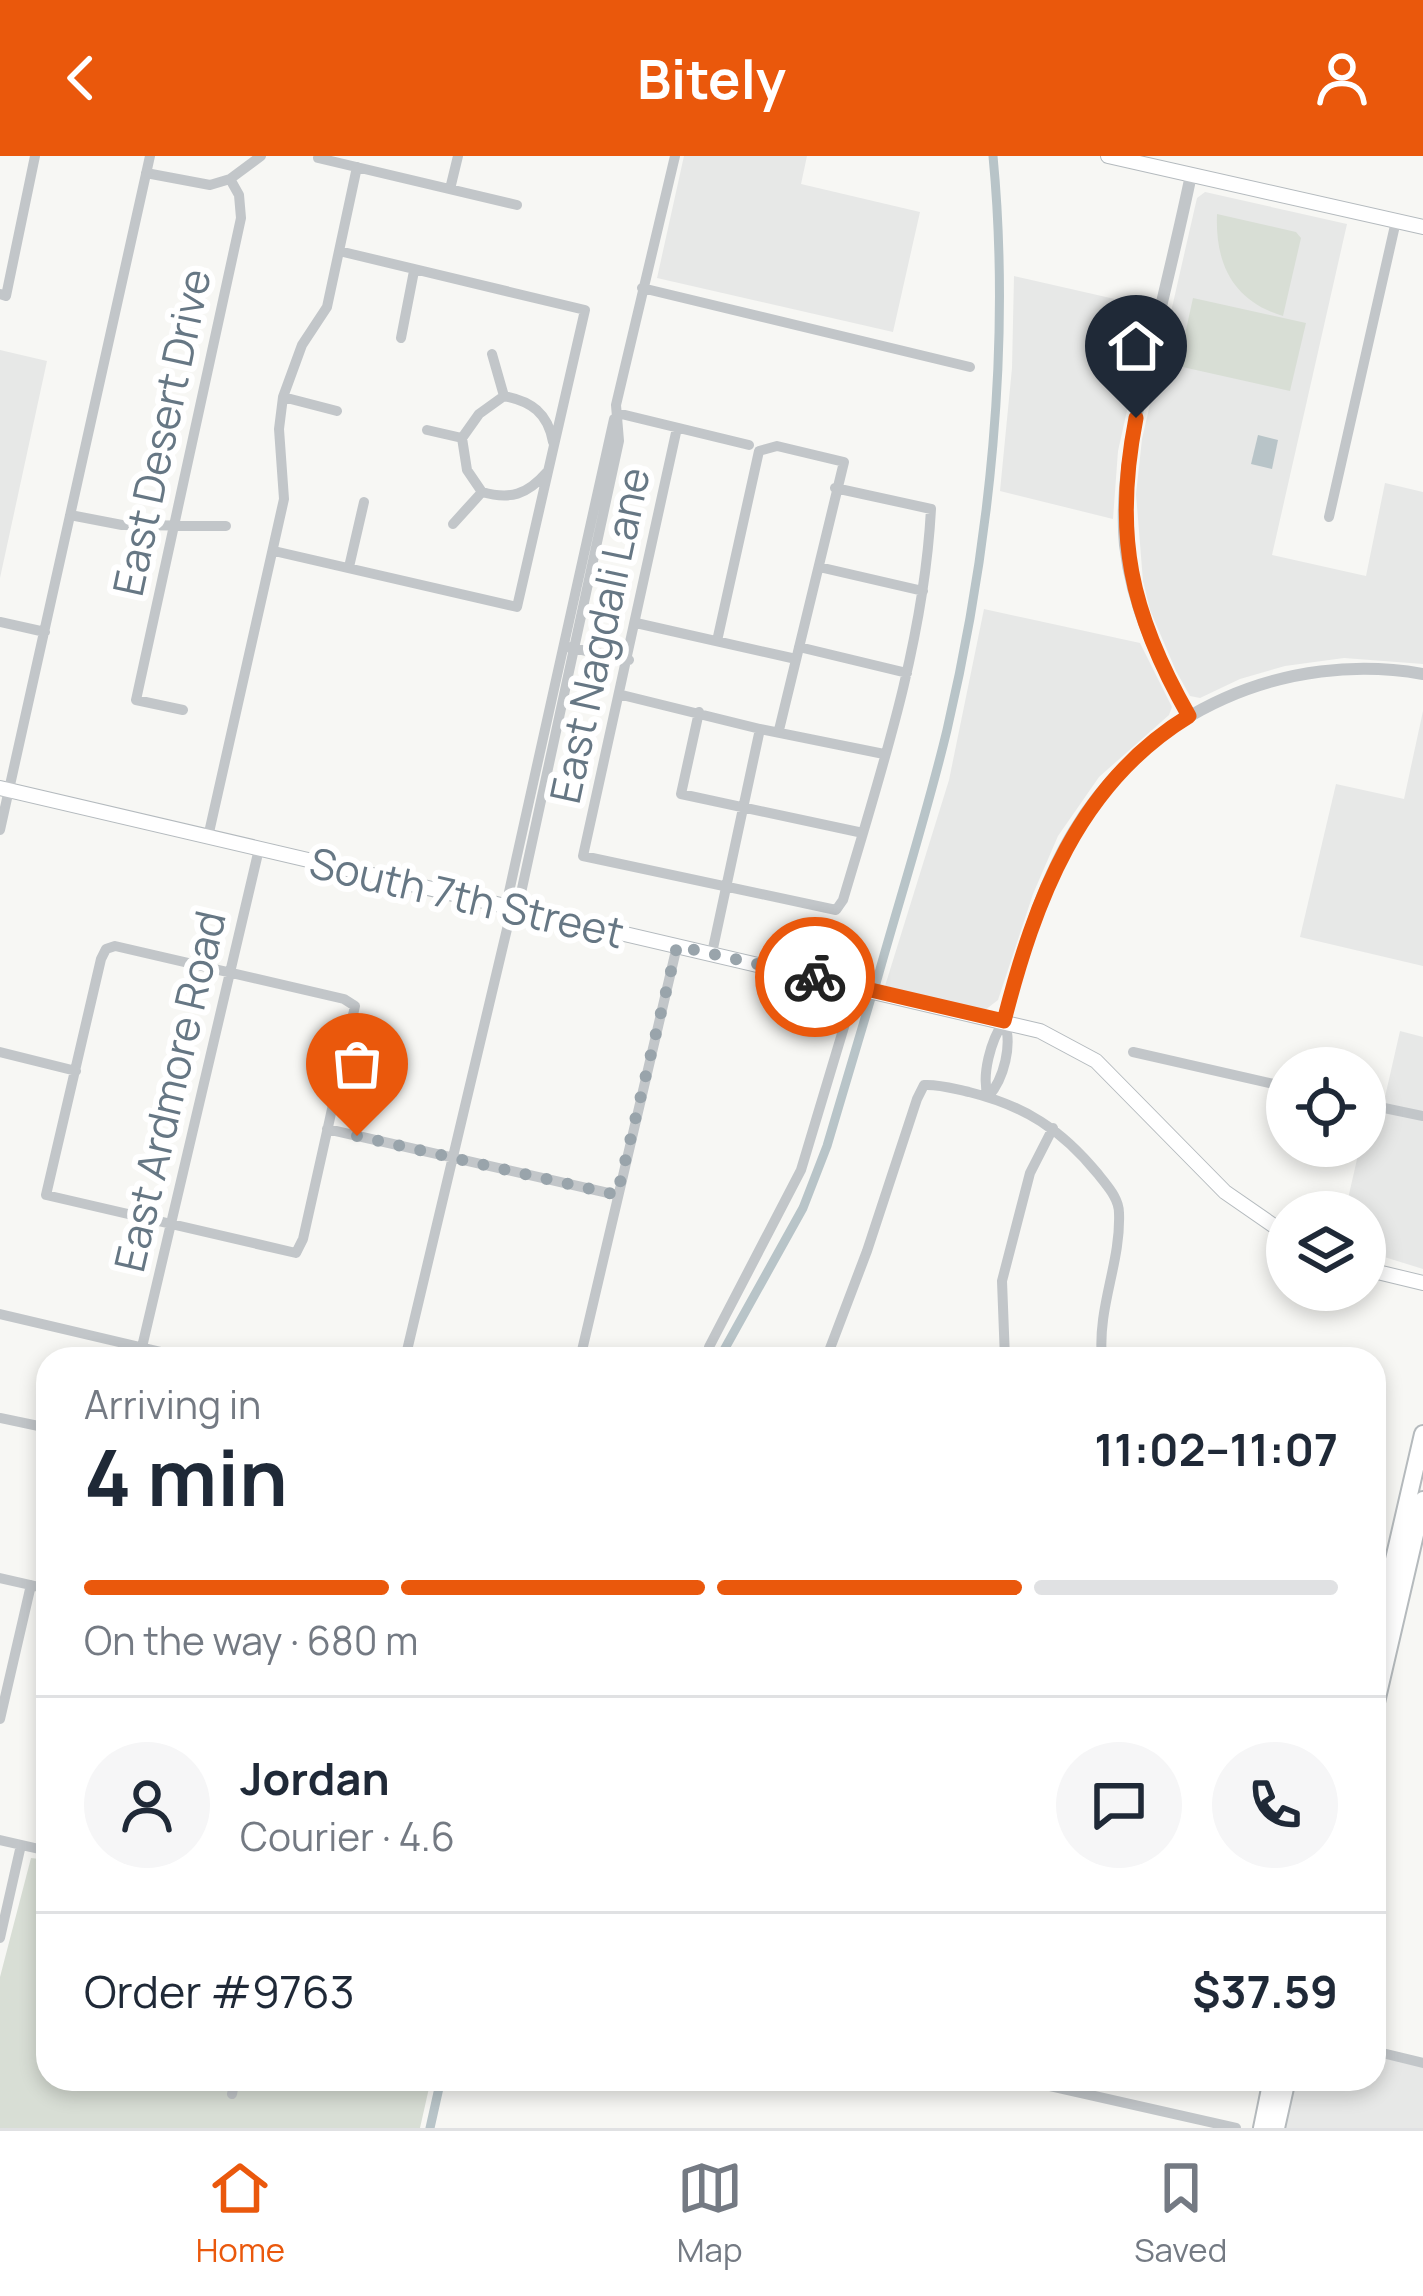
<!DOCTYPE html>
<html lang="en">
<head>
<meta charset="utf-8">
<style>
  body { margin:0; font-family:Manrope,sans-serif; background:#f6f6f7; color:#1f2937; height:100vh; display:flex; flex-direction:column; font-size:45px; white-space:nowrap }
  * { box-sizing:border-box; margin:0 }
  p { font-size:39px; color:#747a83 }
  .icon { flex:none; width:66px; height:66px; fill:none; stroke:currentColor; stroke-width:2; stroke-linecap:round; stroke-linejoin:round }
  .map { position:relative; flex:1; overflow:hidden }
  .sheet { position:absolute; left:36px; top:1191px; width:1350px; height:744px; display:flex; flex-direction:column; background:#fff; border-radius:36px; box-shadow:0 6px 18px #0003 }
  .sheet>* { flex:none }
  .fabs { position:absolute; left:1266px; top:891px; display:grid; gap:24px }
  .fabs a { display:grid; place-items:center; width:120px; height:120px; border-radius:50%; background:#fff; box-shadow:0 6px 18px #0003; font-size:60px }
  .pin { position:absolute; display:grid; place-items:center; width:102px; height:102px; color:#fff; margin:-123px -51px; border-radius:50% 50% 50% 0; rotate:-45deg; box-shadow:0 0 12px #0007 }
  .pin .icon { rotate:45deg }
  .courier { position:absolute; display:grid; place-items:center; width:120px; height:120px; margin:-60px; border:9px solid #ea580c; border-radius:50%; background:#fff; color:#222; box-shadow:0 3px 15px #0007 }
  .head em { font-style:normal; font-weight:700 }
  .head div { display:flex; flex-direction:column-reverse }
  .head { display:flex; align-items:center; justify-content:space-between; height:204px; padding:0 48px }
  h1 { font-size:78px; font-weight:700; line-height:90px }
  .bar { display:grid; grid-template-columns:repeat(4,1fr); gap:18px 12px; align-content:center; height:144px; padding:0 48px }
  .bar i { height:15px; border-radius:9px; background:#e0e1e3 }
  .bar .current { background:#ea580c }
  .bar p { grid-column:span 4 }
  .line { display:flex; align-items:center; gap:30px; padding:0 48px; border-top:3px solid #e0e1e3 }
  .line div { flex:1 }
  .round { display:grid; place-items:center; flex:none; width:126px; height:126px; border-radius:63px; background:#f6f6f7 }
  header { display:flex; justify-content:space-between; align-items:center; height:156px; padding:0 48px; background:#ea580c; color:#fff; font-size:54px; font-weight:700 }
  .dock { display:flex; justify-content:space-around; align-items:center; height:168px; border-top:3px solid #e0e1e3; background:#fff; font-size:33px; color:#747a83 }
  .dock a { display:grid; justify-items:center; gap:6px }
  .dock .current { color:#ea580c }
  .map>svg:first-child { display:block }
  .built { fill:#e7e8e7 }
  .green { fill:#d8ded5 }
  .water { fill:#b8c4c8 }
  .lines { fill:none; stroke-linecap:round; stroke-linejoin:round }
  .canal { stroke:#b8c4c8; stroke-width:9 }
  .secondary-casing { stroke:#b4babe; stroke-width:16 }
  .primary-casing { stroke:#b5babd; stroke-width:20 }
  .minor { stroke:#c2c6c9; stroke-width:10 }
  .tertiary { stroke:#c2c6c9; stroke-width:12 }
  .secondary { stroke:#fff; stroke-width:14 }
  .primary { stroke:#fff; stroke-width:16 }
  .done { stroke:#99a4ab; stroke-width:12; stroke-dasharray:0 21.6 }
  .route { stroke:#ea580c; stroke-width:15 }
  .labels { text-anchor:middle; dominant-baseline:central; stroke-width:12; stroke-linejoin:round; paint-order:stroke }
  .street-label { font-size:42px; fill:#667784; stroke:#fff }
</style>
</head>
<body>
<header><svg class="icon" aria-label="back" viewBox="0 0 24 24"><path d="M15 5l-7 7 7 7"/></svg>Bitely<svg class="icon" aria-label="person" viewBox="0 0 24 24"><circle cx="12" cy="8" r="4"/><path d="M4 21q1-7 8-7t8 7"/></svg></header>
<div class="map">
<svg width="1423" height="1972" viewBox="0 0 1423 1972">
  <rect width="100%" height="100%" fill="#f7f7f4"/>
  <path class="built" d="M684,0H807L801,28L920,56L893,176L657,122Z
    M1205,36L1347,68L1272,399L1366,420L1385,327L1423,336V508L1344,502L1285,510L1240,523L1200,542L1190,540L1176,515L1150,454L1143,425L1136,338L1142,283L1197,42Z
    M1014,120L1150,151L1118,295L1113,363L1000,335L1012,212Z
    M0,194L47,205L0,422Z
    M984,453L1140,487L1172,551L1169,559L1099,621L1058,680L1033,738L998,844L985,854L885,830L949,624Z
    M1423,555V810L1300,781L1336,628L1404,643Z
    M1400,875L1423,881V1113L1365,1095V1056H1345L1360,990H1365L1369,952L1382,954Z
    M1374,1900L1423,1911V1972H1281L1293,1923H1374Z"/>
  <path class="green" d="M1217,58L1296,76L1301,82L1283,160C1233,145 1215,108 1217,58Z
    M1193,142L1306,167L1290,235L1178,210Z
    M31,1702L48,1704V1923H431L420,1972H0V1821Z"/>
  <path class="water" d="M1258,279L1278,284L1272,313L1251,308Z"/>
  <g class="lines">
    <path class="canal" d="M875,831C899,745 926,661 947,574C990,390 1011,189 993,0
      M719,1203L803,1052L827,990L871,842
      M430,1972L441,1923"/>
    <g class="secondary-casing">
      <path id="secondary" d="M1108,0L1423,71
        M0,632L1040,875L1096,905L1225,1036L1287,1079
        M1365,1113L1423,1127"/>
    </g>
    <g class="primary-casing">
      <path id="primary" d="M1374,1490L1423,1278
        M1374,1555L1423,1344
        M1262,1972L1272,1923
        M1276,1972L1287,1923"/>
    </g>
    <path class="minor" d="M318,2L517,49
      M146,17L210,29L230,23L261,0
      M450,33L458,0
      M642,132L970,211
      M0,138L6,140L35,0
      M401,182L414,115
      M492,198L504,240
      M283,241L337,255
      M617,257L749,289
      M677,272L583,700L836,754L843,744C881,616 924,486 931,353L835,332
      M427,274L462,282
      M547,316C527,339 510,344 482,336L467,314L462,282L479,258L504,240C531,245 548,257 553,286
      M70,359L122,369L226,370
      M1329,361L1396,65
      M453,368L482,336
      M274,395L517,451L585,154L339,95
      M349,411L364,346
      M819,411L923,435
      M0,466L45,476
      M636,467L796,503
      M717,485L759,295L777,290L844,306L779,574
      M568,491L629,504
      M799,491L907,517
      M622,539L760,573L884,598
      M183,554L136,544L241,62L239,39L230,23
      M699,556L681,638L863,677
      M0,674L150,0
      M208,681L284,343L279,273L283,241L302,189L327,151L357,11
      M512,752L509,736L516,704L614,263
      M115,790L344,843L355,850L303,1083L296,1097L46,1039L101,803L106,793Z
      M712,797L760,573
      M0,896L76,915
      M1133,896L1287,931
      M988,941C1004,923 1013,888 1004,865
      M988,941C981,919 991,884 1004,865
      M1365,948L1423,960
      M327,973L617,1039
      M0,1158L191,1203
      M142,1191L259,693
      M709,1191L801,1014L856,831
      M405,1203L512,752L521,737L619,285L616,249L675,0
      M580,1203L677,790
      M826,1203L867,1095L917,943L924,929C940,928 954,933 969,936C1025,950 1061,973 1098,1018C1107,1030 1119,1042 1119,1057C1121,1107 1097,1151 1102,1203
      M1005,1203L1002,1125L1030,1017L1053,972
      M0,1262L48,1272
      M0,1422L48,1433
      M0,1563L31,1429
      M0,1684L48,1695
      M0,1782L21,1689
      M1374,1895L1423,1907
      M1019,1923L1236,1972
      M232,1938L235,1923"/>
    <path class="tertiary" d="M1189,559C1158,506 1132,451 1125,389C1119,327 1135,267 1148,207C1162,144 1178,82 1191,19
      M1004,865C1020,802 1040,731 1074,675C1146,555 1286,494 1423,518"/>
    <use href="#secondary" class="secondary"/>
    <use href="#primary" class="primary"/>
  </g>
  <g class="lines">
    <path class="done" d="M357,980L617,1039L677,790L815,821"/>
    <path class="route" d="M815,821L1004,865C1035,744 1078,628 1189,560C1130,457 1113,378 1136,262"/>
  </g>
  <g class="labels">
    <g class="street-label">
      <text transform="translate(161 276) rotate(-78)">East Desert Drive</text>
      <text transform="translate(599 479) rotate(-78)">East Nagdali Lane</text>
      <text transform="translate(467 741) rotate(13)">South 7th Street</text>
      <text transform="translate(169 935) rotate(-77)">East Ardmore Road</text>
    </g>
  </g>
</svg>
<div class="fabs">
<a><svg class="icon" aria-label="locate" viewBox="0 0 24 24"><circle cx="12" cy="12" r="6"/><path d="M12 2v4M12 18v4M2 12h4M18 12h4"/></svg></a>
<a><svg class="icon" aria-label="layers" viewBox="0 0 24 24"><path d="M12 4l9 5-9 5-9-5zM3 14l9 5 9-5"/></svg></a>
</div>
<div class="pin" style="left:357px;top:980px;background:#ea580c"><svg class="icon" aria-label="bag" viewBox="0 0 24 24"><path d="M5 8h14l-1 12H6zM9 8a3 3 0 0 1 6 0"/></svg></div>
<div class="pin" style="left:1136px;top:262px;background:#1f2937"><svg class="icon" aria-label="home" viewBox="0 0 24 24"><path d="M3 11l9-7 9 7M6 9v11h12V9"/></svg></div>
<div class="courier" style="left:815px;top:821px"><svg class="icon" aria-label="bike" viewBox="0 0 24 24"><circle cx="6" cy="16" r="4"/><circle cx="18" cy="16" r="4"/><path d="M6 16l4-8h5l3 8M10 8l3 8H6M13 5h3"/></svg></div>
<section class="sheet">
<div class="head"><div><h1>4 min</h1><p>Arriving in</p></div><em>11:02–11:07</em></div>
<div class="bar"><i class="current"></i><i class="current"></i><i class="current"></i><i></i><p>On the way · 680 m</p></div>
<div class="line" style="height:216px"><a class="round"><svg class="icon" aria-label="person" viewBox="0 0 24 24"><circle cx="12" cy="8" r="4"/><path d="M4 21q1-7 8-7t8 7"/></svg></a><div><b>Jordan</b><p>Courier · 4.6</p></div><a class="round"><svg class="icon" aria-label="chat" viewBox="0 0 24 24"><path d="M4 5h16v11H9l-5 4z"/></svg></a><a class="round"><svg class="icon" aria-label="phone" viewBox="0 0 24 24"><path d="M5 4h4l2 5-3 2q2 4 5 5l2-3 5 2v4C11 20 4 13 5 4z"/></svg></a></div>
<div class="line" style="height:156px"><div>Order #9763</div><b>$37.59</b></div>
</section>
</div>
<nav class="dock">
<a class="current"><svg class="icon" aria-label="home" viewBox="0 0 24 24"><path d="M3 11l9-7 9 7M6 9v11h12V9"/></svg>Home</a>
<a><svg class="icon" aria-label="map" viewBox="0 0 24 24"><path d="M3 6l6-2 6 2 6-2v14l-6 2-6-2-6 2zM9 4v14M15 6v14"/></svg>Map</a>
<a><svg class="icon" aria-label="saved" viewBox="0 0 24 24"><path d="M7 4h10v16l-5-4-5 4z"/></svg>Saved</a>
</nav>
</body>
</html>
